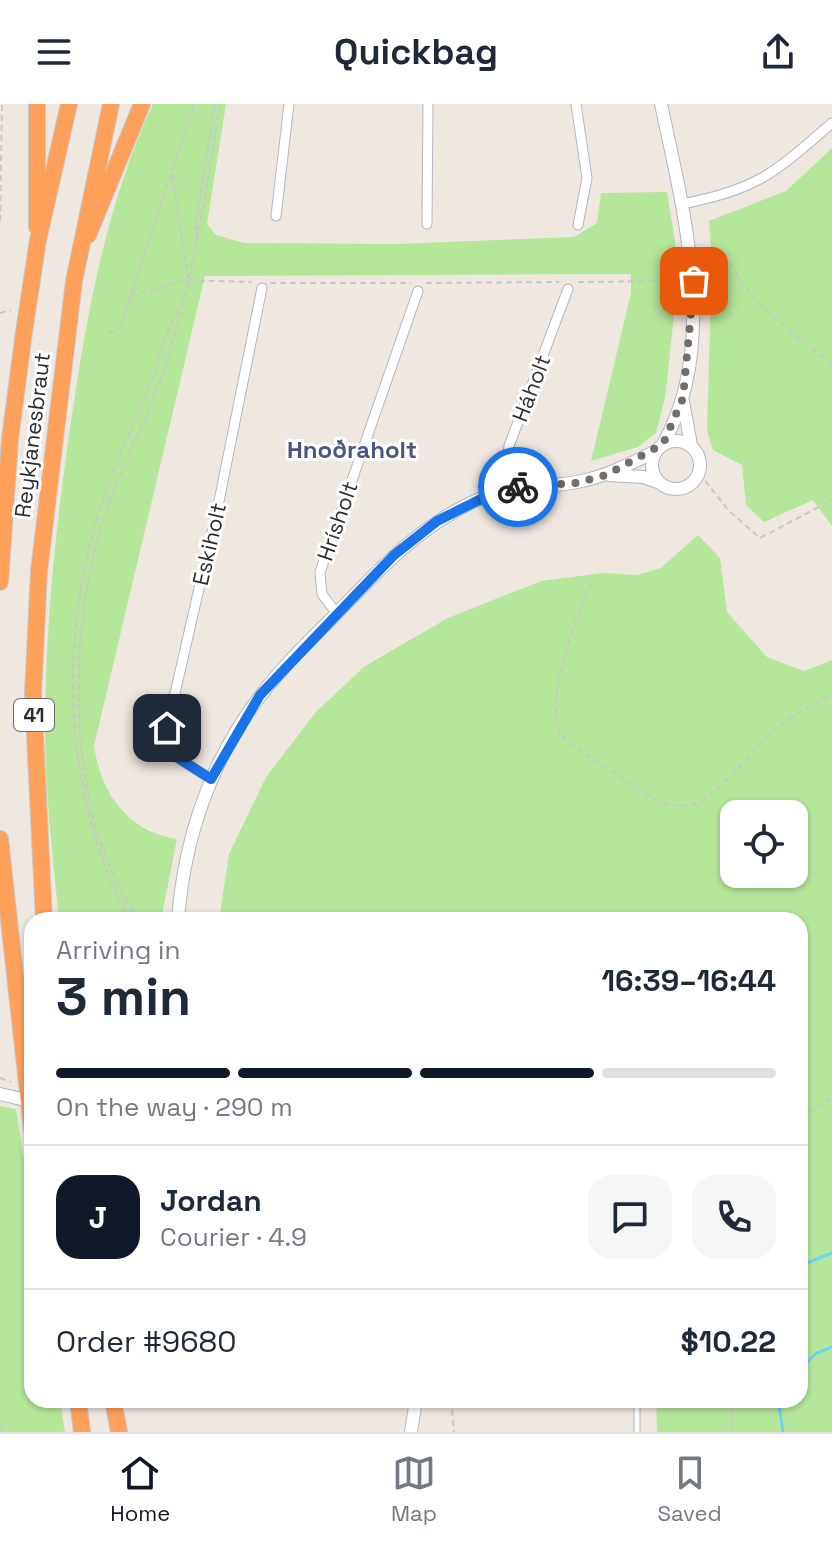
<!DOCTYPE html>
<html lang="en">
<head>
<meta charset="utf-8">
<style>
  body { margin:0; font-family:"Space Grotesk",sans-serif; background:#f6f6f7; color:#1f2937; height:100vh; display:flex; flex-direction:column; font-size:30px; white-space:nowrap }
  * { box-sizing:border-box; margin:0 }
  p { font-size:26px; color:#747a83 }
  .icon { flex:none; width:44px; height:44px; fill:none; stroke:currentColor; stroke-width:2; stroke-linecap:round; stroke-linejoin:round }
  .map { position:relative; flex:1; overflow:hidden }
  .details { position:absolute; left:24px; top:808px; width:784px; height:496px; display:flex; flex-direction:column; background:#fff; border-radius:24px; box-shadow:0 2px 6px #0004 }
  .details>* { flex:none }
  .tools { position:absolute; left:720px; top:696px; display:grid; gap:16px }
  .tools a { display:grid; place-items:center; width:88px; height:88px; border-radius:16px; background:#fff; box-shadow:0 2px 6px #0004; font-size:40px }
  .pin { position:absolute; display:grid; place-items:center; width:68px; height:68px; color:#fff; margin:-34px; border-radius:16px; box-shadow:0 4px 12px #0006 }
  .courier { position:absolute; display:grid; place-items:center; width:80px; height:80px; margin:-40px; border:6px solid #1a73e8; border-radius:50%; background:#fff; color:#222; box-shadow:0 2px 10px #0007 }
  .headline em { font-style:normal; font-weight:800 }
  .headline div { display:flex; flex-direction:column-reverse }
  .headline { display:flex; align-items:center; justify-content:space-between; height:136px; padding:0 32px }
  h1 { font-size:52px; font-weight:800; line-height:60px }
  .bar { display:grid; grid-template-columns:repeat(4,1fr); gap:12px 8px; align-content:center; height:96px; padding:0 32px }
  .bar i { height:10px; border-radius:6px; background:#e0e1e3 }
  .bar .selected { background:#111827 }
  .bar p { grid-column:span 4 }
  .line { display:flex; align-items:center; gap:20px; padding:0 32px; border-top:2px solid #e0e1e3 }
  .line div { flex:1 }
  .round { display:grid; place-items:center; flex:none; width:84px; height:84px; border-radius:24px; background:#f6f6f7 }
  header { display:flex; justify-content:space-between; align-items:center; height:104px; padding:0 32px; background:#fff; font-size:36px; font-weight:800 }
  .tabs { display:flex; justify-content:space-around; align-items:center; height:112px; border-top:2px solid #e0e1e3; background:#fff; font-size:22px; color:#747a83 }
  .tabs a { display:grid; justify-items:center; gap:4px }
  .tabs .selected { color:#111827 }
  .map>svg:first-child { display:block }
  .green { fill:#b5e79b; fill-rule:evenodd }
  .lines { fill:none; stroke-linecap:round; stroke-linejoin:round }
  .stream { stroke:#70d2f3; stroke-width:3 }
  .lane-casing { stroke:#b3b6c1; stroke-width:7 }
  .street-casing { stroke:#b3b6c1; stroke-width:11 }
  .secondary-casing { stroke:#b3b6c1; stroke-width:14 }
  .highway-casing { stroke:#c8c8c8; stroke-width:18 }
  .path { stroke:#c8c8c8; stroke-width:2; stroke-dasharray:6 4; stroke-linecap:butt }
  .lane { stroke:#fff; stroke-width:5 }
  .street { stroke:#fff; stroke-width:9 }
  .secondary { stroke:#fff; stroke-width:12 }
  .highway { stroke:#ffa05b; stroke-width:16 }
  .done { stroke:#716e6c; stroke-width:8; stroke-dasharray:0 14.4 }
  .route { stroke:#1a73e8; stroke-width:10 }
  .labels { text-anchor:middle; dominant-baseline:central; stroke-width:6; stroke-linejoin:round; paint-order:stroke }
  .shield { fill:#fff; stroke:#6c6c6c; stroke-width:2 }
  .shield-label { font-size:20px; font-weight:bold; fill:#2d2d2d }
  .street-label { font-size:22px; fill:#2d2d2d; stroke:#fff }
  .neighbourhood-label { font-size:24px; font-weight:bold; fill:#4b5580; stroke:#fff }
</style>
</head>
<body>
<header><svg class="icon" aria-label="menu" viewBox="0 0 24 24"><path d="M4 6h16M4 12h16M4 18h16"/></svg>Quickbag<svg class="icon" aria-label="share" viewBox="0 0 24 24"><path d="M12 15V3M7 8l5-5 5 5M5 13v7h14v-7"/></svg></header>
<div class="map">
<svg width="832" height="1328" viewBox="0 0 832 1328">
  <rect width="100%" height="100%" fill="#efe8e0"/>
  <path class="green" d="M153,0H226L207,120L216,131L244,139L397,140L574,133L597,119L601,89L667,88L680,168L673,184L674,212L665,294L656,329L638,343L591,357L631,189V170L205,172L94,642C101,689 128,728 177,735L161,816H59C53,754 45,691 45,629C45,513 58,400 76,285C91,187 111,90 153,0Z
    M832,44V422L813,396L764,418L746,401L742,361L713,346L707,326L712,154L709,117L786,87Z
    M698,431L720,454L727,508L767,553L804,567L832,556V1328H657L656,1296H800V816H219L229,750L266,673L316,608L365,562L448,514L541,477L603,469L637,471L661,464ZM734,710H794V770H734Z
    M0,1002L16,1005L32,1109V1296H60L65,1328H0Z"/>
  <g class="lines">
    <path class="stream" d="M800,1162L832,1149
      M800,1265L815,1250L832,1243
      M778,1296L783,1328"/>
    <g class="lane-casing">
      <path id="lane" d="M637,1296V1328"/>
    </g>
    <g class="street-casing">
      <path id="street" d="M576,0L587,74L578,121
        M682,100C759,85 774,69 832,19
        M276,112L289,0
        M427,120L428,0
        M513,384L507,358L509,342L568,185
        M337,510L322,490L320,468L418,187
        M211,675L175,652L167,624L218,402L262,184"/>
    </g>
    <g class="secondary-casing">
      <path id="secondary" d="M661,0C683,104 720,241 663,340
        M683,297L691,341
        M652 361a24 24 0 1 1 48 0a24 24 0 1 1-48 0Z
        M609,371L643,373L658,378
        M178,816C184,735 211,655 261,591C285,559 316,531 344,502C387,457 428,415 487,392C517,380 546,384 577,378C605,373 630,360 656,347
        M0,990L21,995
        M411,1328L416,1296"/>
    </g>
    <g class="highway-casing">
      <path id="highway" d="M37,123V0
        M88,131L142,0
        M0,478L10,335L24,228L38,136L69,0
        M0,735L32,1025
        M44,816L33,590L39,467L74,177L111,0
        M78,1296L82,1328
        M113,1296L119,1328"/>
    </g>
    <path class="path" d="M172,71L188,175
      M0,117L2,0
      M197,137L196,120L215,0
      M727,148C741,196 795,229 832,261
      M578,178L679,177
      M270,179H411
      M426,179L559,178
      M131,192L183,176L251,178
      M0,209L11,206
      M108,229L120,224L123,215L194,0
      M699,369L728,406L760,434L832,396
      M592,479C578,507 541,603 562,631C573,645 607,663 622,674C644,689 666,707 694,700C717,694 761,635 785,618C799,607 816,599 832,590
      M129,816C59,681 57,522 109,379C120,348 135,319 147,289C159,261 163,229 180,204
      M137,816C122,788 106,759 97,728C68,625 74,501 109,400C126,352 151,308 166,260C193,175 206,88 220,0
      M149,816L165,806
      M0,974L11,978
      M800,1014L832,994
      M451,1296L454,1328
      M731,1296L733,1328
      M0,1323L3,1328"/>
    <use href="#lane" class="lane"/>
    <use href="#street" class="street"/>
    <use href="#secondary" class="secondary"/>
    <use href="#highway" class="highway"/>
  </g>
  <g class="lines">
    <path class="done" d="M518,383L576,379L606,371L663,340L683,294L694,177"/>
    <path class="route" d="M167,624L175,652L211,675L260,591L394,451L437,417L485,393L518,383"/>
  </g>
  <g class="labels">
    <rect class="shield" x="14" y="595" width="40" height="32" rx="6"/>
    <g class="shield-label">
      <text x="34" y="611">41</text>
    </g>
    <g class="street-label">
      <text transform="translate(531 284) rotate(-69)">Háholt</text>
      <text transform="translate(32 331) rotate(-83)">Reykjanesbraut</text>
      <text transform="translate(337 417) rotate(-71)">Hrísholt</text>
      <text transform="translate(209 440) rotate(-77)">Eskiholt</text>
    </g>
    <g class="neighbourhood-label">
      <text x="352" y="345">Hnoðraholt</text>
    </g>
  </g>
</svg>
<div class="tools">
<a><svg class="icon" aria-label="locate" viewBox="0 0 24 24"><circle cx="12" cy="12" r="6"/><path d="M12 2v4M12 18v4M2 12h4M18 12h4"/></svg></a>
</div>
<div class="pin" style="left:694px;top:177px;background:#ea580c"><svg class="icon" aria-label="bag" viewBox="0 0 24 24"><path d="M5 8h14l-1 12H6zM9 8a3 3 0 0 1 6 0"/></svg></div>
<div class="pin" style="left:167px;top:624px;background:#1f2937"><svg class="icon" aria-label="home" viewBox="0 0 24 24"><path d="M3 11l9-7 9 7M6 9v11h12V9"/></svg></div>
<div class="courier" style="left:518px;top:383px"><svg class="icon" aria-label="bike" viewBox="0 0 24 24"><circle cx="6" cy="16" r="4"/><circle cx="18" cy="16" r="4"/><path d="M6 16l4-8h5l3 8M10 8l3 8H6M13 5h3"/></svg></div>
<section class="details">
<div class="headline"><div><h1>3 min</h1><p>Arriving in</p></div><em>16:39–16:44</em></div>
<div class="bar"><i class="selected"></i><i class="selected"></i><i class="selected"></i><i></i><p>On the way · 290 m</p></div>
<div class="line" style="height:144px"><b class="round" style="background:#111827;color:#fff">J</b><div><b>Jordan</b><p>Courier · 4.9</p></div><a class="round"><svg class="icon" aria-label="chat" viewBox="0 0 24 24"><path d="M4 5h16v11H9l-5 4z"/></svg></a><a class="round"><svg class="icon" aria-label="phone" viewBox="0 0 24 24"><path d="M5 4h4l2 5-3 2q2 4 5 5l2-3 5 2v4C11 20 4 13 5 4z"/></svg></a></div>
<div class="line" style="height:104px"><div>Order #9680</div><b>$10.22</b></div>
</section>
</div>
<nav class="tabs">
<a class="selected"><svg class="icon" aria-label="home" viewBox="0 0 24 24"><path d="M3 11l9-7 9 7M6 9v11h12V9"/></svg>Home</a>
<a><svg class="icon" aria-label="map" viewBox="0 0 24 24"><path d="M3 6l6-2 6 2 6-2v14l-6 2-6-2-6 2zM9 4v14M15 6v14"/></svg>Map</a>
<a><svg class="icon" aria-label="saved" viewBox="0 0 24 24"><path d="M7 4h10v16l-5-4-5 4z"/></svg>Saved</a>
</nav>
</body>
</html>
